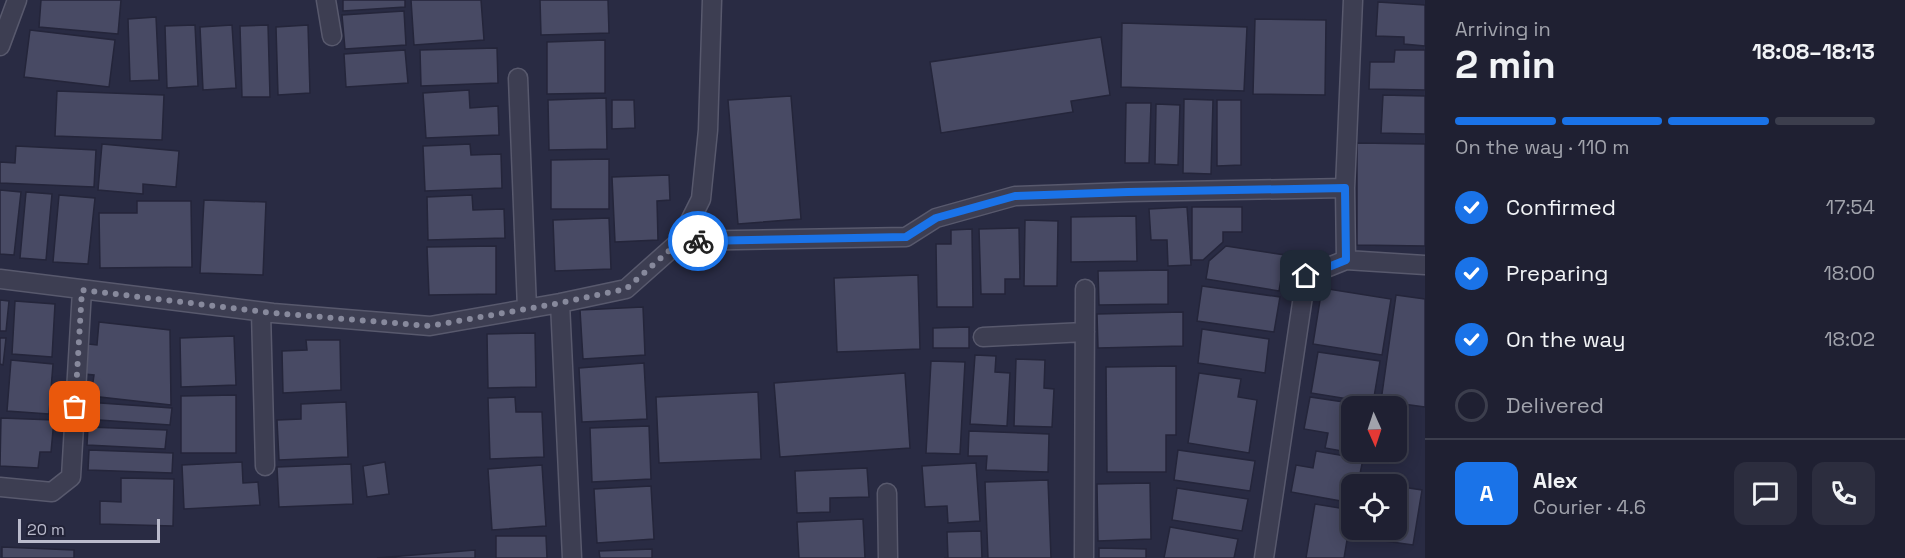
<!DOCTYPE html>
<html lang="en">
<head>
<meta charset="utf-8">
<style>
  body { margin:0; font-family:"Space Grotesk",sans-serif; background:#2c2d3e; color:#f1f3f6; height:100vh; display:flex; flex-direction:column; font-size:22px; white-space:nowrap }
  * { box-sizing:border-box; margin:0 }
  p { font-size:20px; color:#a1a3ac }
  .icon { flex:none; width:33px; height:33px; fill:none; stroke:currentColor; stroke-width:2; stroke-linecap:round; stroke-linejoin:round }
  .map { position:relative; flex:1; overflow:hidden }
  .sheet { display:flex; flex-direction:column; background:#1f2032; width:480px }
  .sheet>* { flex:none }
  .needle { width:39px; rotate:177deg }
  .buttons { position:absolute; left:1341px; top:396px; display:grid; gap:12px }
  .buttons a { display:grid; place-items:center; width:66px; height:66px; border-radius:12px; background:#1f2032; box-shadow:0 3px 15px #0003,0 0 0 2px #3c3e4d; font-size:30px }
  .scale { position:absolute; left:18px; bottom:15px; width:142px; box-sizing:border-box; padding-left:6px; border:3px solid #babbcc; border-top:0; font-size:16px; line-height:21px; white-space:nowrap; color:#babbcc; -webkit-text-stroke:4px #222338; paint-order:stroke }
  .pin { position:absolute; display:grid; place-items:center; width:51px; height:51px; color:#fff; margin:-26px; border-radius:12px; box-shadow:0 3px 9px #0006 }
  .courier { position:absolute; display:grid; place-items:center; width:60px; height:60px; margin:-30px; border:4px solid #1a73e8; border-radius:50%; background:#fff; color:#222; box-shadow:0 2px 8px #0007 }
  .overview em { font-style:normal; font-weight:700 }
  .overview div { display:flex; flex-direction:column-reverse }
  .overview { display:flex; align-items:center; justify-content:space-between; height:102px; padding:0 30px }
  h1 { font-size:39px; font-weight:700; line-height:45px }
  .bar { display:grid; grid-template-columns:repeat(4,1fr); gap:9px 6px; align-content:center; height:72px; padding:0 30px }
  .bar i { height:8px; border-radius:4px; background:#3c3e4d }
  .bar .current { background:#1a73e8 }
  .bar p { grid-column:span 4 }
  .line { display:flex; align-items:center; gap:15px; padding:0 30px; border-top:2px solid #3c3e4d }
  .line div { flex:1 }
  .round { display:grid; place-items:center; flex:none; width:63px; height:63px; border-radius:12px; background:#2c2d3e }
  ol { padding:0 30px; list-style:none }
  li { display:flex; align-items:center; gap:18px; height:66px }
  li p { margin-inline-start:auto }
  li .icon { padding:6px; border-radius:50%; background:#1a73e8; color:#fff; stroke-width:4 }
  li:last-child { color:#a1a3ac }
  li i { width:33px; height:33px; border:3px solid #3c3e4d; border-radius:50% }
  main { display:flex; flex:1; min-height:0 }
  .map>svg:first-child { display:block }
  .building { fill:#484a64; stroke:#24253a; stroke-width:1.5 }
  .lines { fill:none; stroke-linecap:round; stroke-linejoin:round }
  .minor-casing { stroke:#58596d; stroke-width:21 }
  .minor { stroke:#3d3e52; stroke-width:18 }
  .done { stroke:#87899c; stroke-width:6; stroke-dasharray:0 10.8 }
  .route { stroke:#1a73e8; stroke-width:8 }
</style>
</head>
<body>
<main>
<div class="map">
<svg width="1425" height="558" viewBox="0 0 1425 558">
  <rect width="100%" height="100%" fill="#292b43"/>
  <path class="building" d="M41,0H121L118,34L39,27Z
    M343,0H405V7L343,11Z
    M411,0H481L484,40L414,45Z
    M540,0H608L609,33L541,35Z
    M1378,2L1425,5V46L1404,44V37L1376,36Z
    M404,11L406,45L345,49L342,15Z
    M156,17L159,80L130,81L128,19Z
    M1255,19L1326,20L1325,95L1253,94Z
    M1122,23L1247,27L1244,91L1121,87Z
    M195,25L198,86L167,88L165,26Z
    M232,25L236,88L203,90L200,27Z
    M268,25L270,97H242L240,26Z
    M308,25L310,93L278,95L276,27Z
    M30,30L115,40L109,87L24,77Z
    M1101,37L1110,95L1071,101L1073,112L941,133L930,62Z
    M605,40V93L547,94V42Z
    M497,48L498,83L421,86L420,50Z
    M405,50L408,83L346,87L344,54Z
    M1395,50H1425V90L1369,89L1370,62H1394Z
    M469,90L470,108L498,106L499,135L426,138L423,93Z
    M57,91L164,95L162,140L55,136Z
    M1383,95L1425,96V134L1381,133Z
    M791,96L801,219L738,224L728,100Z
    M606,98L607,149L549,150L548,100Z
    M1184,99L1213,100L1211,174L1183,173Z
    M612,100H634L635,128L612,129Z
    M1217,100H1241V165L1217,166Z
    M1126,103H1151L1149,163H1125Z
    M1156,104L1180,105L1178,165L1155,164Z
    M1357,143L1425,144V246L1357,245Z
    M102,144L179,151L176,187L143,184V194L98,190Z
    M470,144L471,155L501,154L502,188L425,191L423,146Z
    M16,146L96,150L94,187L0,183V162L15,163Z
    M609,159V209H551V160Z
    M669,175L670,200L657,201L658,240L615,242L612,177Z
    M0,190L21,192L14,255L0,254Z
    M26,192L52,194L46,260L20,258Z
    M59,195L95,198L88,264L53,262Z
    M472,195L473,210L504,209L505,238L428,240L427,197Z
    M204,200L266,202L263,275L200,273Z
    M137,201H191L192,267L100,268L99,213H137Z
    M1187,207L1191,265L1168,266L1167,240H1151L1149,209Z
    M1192,207H1242V232H1223V242L1203,260H1192Z
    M1136,216L1137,261L1071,262V217Z
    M609,218L611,269L555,271L553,220Z
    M1025,220L1058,221L1057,286H1024Z
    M1019,228L1020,279H1005V294H981L979,229Z
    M972,229L973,307H937L936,244H951V230Z
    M496,246V294L429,295L427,247Z
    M1226,246L1285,255L1279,291L1206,279L1209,261Z
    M1168,270V304L1099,305L1098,271Z
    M918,275L920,349L837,352L834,278Z
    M1202,286L1280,297L1274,332L1197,321Z
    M1322,288L1391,299L1382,355L1313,344Z
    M1396,295L1425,299V407L1381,401Z
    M0,300L9,301L6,331H0Z
    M15,301L55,304L52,357L12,354Z
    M643,307L645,355L583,359L580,310Z
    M1183,312V346L1098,348L1097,314Z
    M99,322L170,330L171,405L91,396L94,375L84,374L88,344L97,345Z
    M969,327V348H933V328Z
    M1202,329L1269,339L1265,373L1198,363Z
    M535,333L536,387L488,388L487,334Z
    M234,336L236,385L181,387L180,338Z
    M0,338H6L3,365L0,364Z
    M306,340H340L341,390L283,393L282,351L307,350Z
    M1318,352L1380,361L1373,403L1311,393Z
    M975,355L996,356L995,372L1010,373L1007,426L970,424Z
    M1016,359L1045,360L1044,388L1054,389L1052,427L1014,426Z
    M11,360L53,364L49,414L7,411Z
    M931,361L965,362L960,454L926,453Z
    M644,363L647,419L582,422L579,368Z
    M1176,366V435H1166V472H1107L1106,367Z
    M905,373L910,448L780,457L774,383Z
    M1199,373L1241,379L1238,397L1257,400L1249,453L1188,443Z
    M758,392L761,459L659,463L656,397Z
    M236,395V453H181V396Z
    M515,397L516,412H542L544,457L490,459L488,398Z
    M1310,397L1371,406H1352V452H1365L1364,455L1325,448L1328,433L1304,429Z
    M86,402L172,408L170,425L85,419Z
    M346,402L348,457L279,460L277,420L301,419V404Z
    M1,418L54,420L51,452H40L38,468L0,466Z
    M649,426L651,479L592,482L590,428Z
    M88,427L167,430L165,449L87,445Z
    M969,431L1049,434L1048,472L986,470L987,456H968Z
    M89,450L173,453L172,473L88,470Z
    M1178,450L1255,461L1250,491L1174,480Z
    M1316,451L1363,459L1358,484H1352V503L1291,492L1296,465L1313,468Z
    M242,462L243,483L258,482L260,505L184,509L182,465Z
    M385,462L389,494L367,497L363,466Z
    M976,463L980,521L948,523L947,506L925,507L922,466Z
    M351,464L353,504L279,507L277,467Z
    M542,465L546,526L492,530L488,469Z
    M867,468L869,497L830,498V512L797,513L795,471Z
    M121,478L174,479L173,526L100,524V501L121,502Z
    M1048,480L1051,558H988L985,482Z
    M1150,483L1151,539L1098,541L1097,484Z
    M651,486L654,539L597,543L594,489Z
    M1396,486L1422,490L1413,545L1356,537L1357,530H1396Z
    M1177,488L1248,499L1242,531L1172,520Z
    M1315,504L1352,510L1344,558H1306Z
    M863,519L865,558H799L797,522Z
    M1170,527L1238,539L1234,558H1164Z
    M981,531L982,558H944H948L947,532Z
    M496,536H546L547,558H496Z
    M2,547L74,550V558H2Z
    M1099,548L1146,549V558H1099Z
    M652,549V558H600L599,551Z
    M475,550V558H377Z"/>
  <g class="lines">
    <g class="minor-casing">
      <path id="minor" d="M326,0L332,36
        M0,46L17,0
        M518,78L527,309
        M680,241L701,199L708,130L712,0
        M1346,260L1425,265
        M0,279L273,313L430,326L560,303L626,289L680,241L906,237L936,218L1015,196L1128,192L1345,188
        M560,303L572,558
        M261,312L265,466
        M983,337L1085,332
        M0,487L52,492L71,477L82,290
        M887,493L888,558
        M1084,558L1085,289
        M1264,558L1306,276L1346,260L1345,188L1353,0"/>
    </g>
    <use href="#minor" class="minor"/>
  </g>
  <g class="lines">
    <path class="done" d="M75,407L82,290L273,313L430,326L560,303L626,289L680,241H698"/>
    <path class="route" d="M698,241L906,237L936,218L1015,196L1128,192L1345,188L1346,260L1306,276"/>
  </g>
</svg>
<div class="buttons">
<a><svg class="needle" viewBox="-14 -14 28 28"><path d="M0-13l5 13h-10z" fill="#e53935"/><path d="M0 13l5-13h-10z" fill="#a1a3ac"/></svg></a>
<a><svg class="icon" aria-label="locate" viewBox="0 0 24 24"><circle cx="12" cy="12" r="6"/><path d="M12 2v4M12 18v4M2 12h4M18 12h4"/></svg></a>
</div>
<div class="scale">20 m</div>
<div class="pin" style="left:75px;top:407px;background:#ea580c"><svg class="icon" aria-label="bag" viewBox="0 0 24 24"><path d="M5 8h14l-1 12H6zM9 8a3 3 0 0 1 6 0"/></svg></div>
<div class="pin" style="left:1306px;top:276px;background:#1f2937"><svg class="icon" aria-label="home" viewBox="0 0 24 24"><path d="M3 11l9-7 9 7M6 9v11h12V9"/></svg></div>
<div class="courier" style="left:698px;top:241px"><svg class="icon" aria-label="bike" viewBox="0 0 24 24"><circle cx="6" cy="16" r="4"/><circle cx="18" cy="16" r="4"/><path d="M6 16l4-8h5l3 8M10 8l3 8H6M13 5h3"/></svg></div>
</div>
<section class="sheet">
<div class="overview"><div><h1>2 min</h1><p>Arriving in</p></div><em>18:08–18:13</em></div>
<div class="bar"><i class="current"></i><i class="current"></i><i class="current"></i><i></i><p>On the way · 110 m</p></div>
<ol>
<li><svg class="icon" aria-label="check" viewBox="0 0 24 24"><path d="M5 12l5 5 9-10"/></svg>Confirmed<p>17:54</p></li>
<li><svg class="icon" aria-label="check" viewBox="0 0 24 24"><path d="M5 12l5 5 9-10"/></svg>Preparing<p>18:00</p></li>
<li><svg class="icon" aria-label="check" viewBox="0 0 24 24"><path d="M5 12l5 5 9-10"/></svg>On the way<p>18:02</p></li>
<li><i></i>Delivered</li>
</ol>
<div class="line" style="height:108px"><b class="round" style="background:#1a73e8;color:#fff">A</b><div><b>Alex</b><p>Courier · 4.6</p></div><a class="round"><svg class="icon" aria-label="chat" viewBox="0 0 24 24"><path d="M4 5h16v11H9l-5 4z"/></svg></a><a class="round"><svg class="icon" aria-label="phone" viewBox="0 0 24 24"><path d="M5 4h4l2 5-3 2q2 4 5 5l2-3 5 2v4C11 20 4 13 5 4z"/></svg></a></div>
</section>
</main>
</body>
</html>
